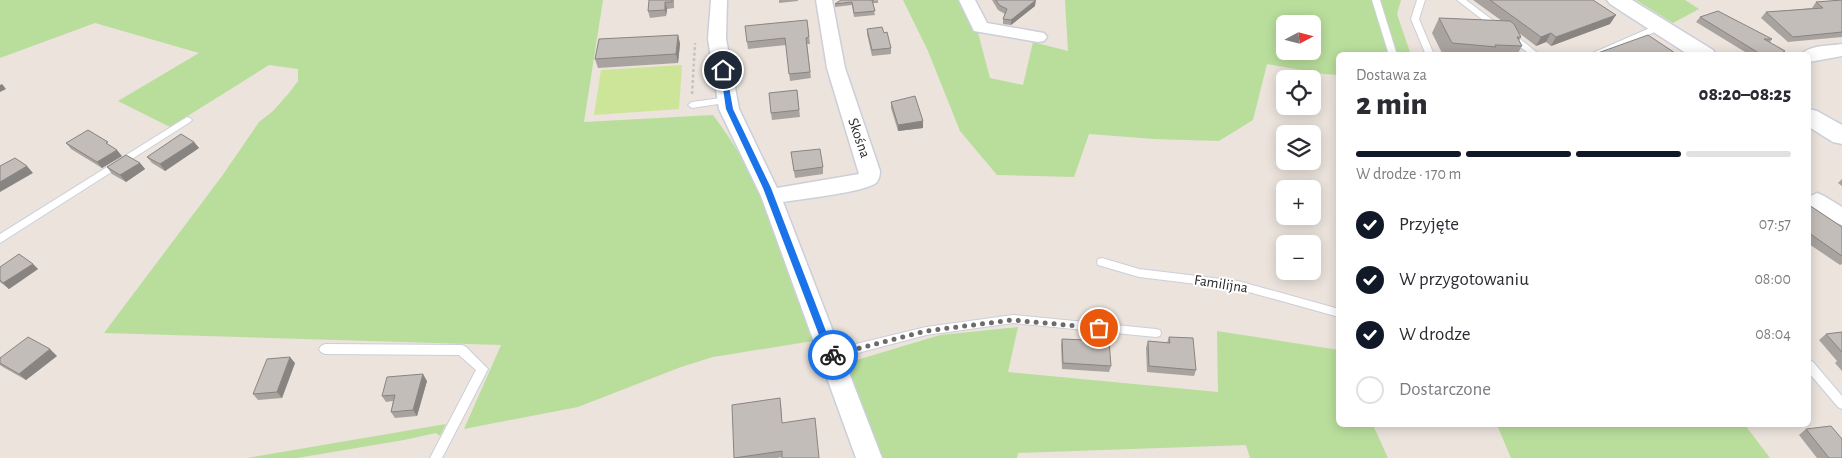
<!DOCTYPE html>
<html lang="pl">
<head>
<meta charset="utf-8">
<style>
  body { margin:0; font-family:"Alegreya Sans",sans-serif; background:#f2f2f3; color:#2b2b33; height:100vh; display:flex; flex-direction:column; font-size:19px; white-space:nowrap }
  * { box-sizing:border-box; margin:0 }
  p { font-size:16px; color:#7c7c81 }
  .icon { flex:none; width:28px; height:28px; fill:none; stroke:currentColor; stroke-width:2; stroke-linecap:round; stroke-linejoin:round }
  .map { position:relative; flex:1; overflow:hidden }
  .sheet { position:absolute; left:1336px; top:52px; width:475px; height:375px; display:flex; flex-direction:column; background:#fff; border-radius:8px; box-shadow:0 2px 12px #0003 }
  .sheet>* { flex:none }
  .needle { width:32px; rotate:83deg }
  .buttons { position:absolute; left:1276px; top:15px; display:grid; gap:10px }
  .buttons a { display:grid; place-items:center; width:45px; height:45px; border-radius:8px; background:#fff; box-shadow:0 2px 12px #0003; font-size:25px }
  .pin { position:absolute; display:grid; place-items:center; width:42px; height:42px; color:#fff; margin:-21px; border:2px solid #fff; border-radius:50%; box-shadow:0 1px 5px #0007 }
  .courier { position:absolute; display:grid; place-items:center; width:50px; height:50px; margin:-25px; border:4px solid #1a73e8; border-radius:50%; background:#fff; color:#222; box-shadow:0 1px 6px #0007 }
  .head em { font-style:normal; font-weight:800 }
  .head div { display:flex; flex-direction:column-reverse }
  .head { display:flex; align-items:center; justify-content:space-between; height:85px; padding:0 20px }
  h1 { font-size:32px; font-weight:800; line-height:38px }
  .bar { display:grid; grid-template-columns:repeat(4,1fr); gap:8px 5px; align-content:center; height:60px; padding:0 20px }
  .bar i { height:6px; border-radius:4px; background:#e1e1e2 }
  .bar .active { background:#111827 }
  .bar p { grid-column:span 4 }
  ol { padding:0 20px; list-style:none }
  li { display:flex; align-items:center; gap:15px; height:55px }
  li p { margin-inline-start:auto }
  li .icon { padding:5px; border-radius:50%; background:#111827; color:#fff; stroke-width:4 }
  li:last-child { color:#7c7c81 }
  li i { width:28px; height:28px; border:2px solid #e1e1e2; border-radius:50% }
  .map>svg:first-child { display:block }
  .green { fill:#b9de9c; fill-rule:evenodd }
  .pitch { fill:#cce598 }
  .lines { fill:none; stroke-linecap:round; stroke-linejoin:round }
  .service-casing { stroke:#cbcfda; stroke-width:2 }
  .minor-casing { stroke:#cbcfda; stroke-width:3 }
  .tertiary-casing { stroke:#cbcfda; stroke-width:3 }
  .path { stroke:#c3c3c3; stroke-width:2.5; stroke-dasharray:3 2.5; stroke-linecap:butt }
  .service { fill:#fff; fill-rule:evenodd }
  .minor { fill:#fff; fill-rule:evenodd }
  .tertiary { fill:#fff; fill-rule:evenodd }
  .wall { fill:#a8a39f }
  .shaded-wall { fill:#888482 }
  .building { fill:#c3bdb9; stroke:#888482 }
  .route { fill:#1a73e8 }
  .done { stroke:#6d6a68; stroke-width:5; stroke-dasharray:0 9 }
  .labels { text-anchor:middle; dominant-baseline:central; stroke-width:4; stroke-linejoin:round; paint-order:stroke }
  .street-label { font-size:15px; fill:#292929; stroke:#fff }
</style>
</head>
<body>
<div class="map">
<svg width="1842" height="458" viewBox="0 0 1842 458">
  <rect width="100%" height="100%" fill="#ebe3dc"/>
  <path class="green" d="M0,0H603L584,122L713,115C764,182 791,261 813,341L713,357L681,367L578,407L464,429L501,345L104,333L222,176L259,122L273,111L289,93L298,81V69L269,65L170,127L118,101L199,53L95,23L0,58Z
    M903,0H962L977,29L990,78L1023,85L1033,42L1068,51L1065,0H1401L1397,14L1411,55H1339V75L1324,74L1267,64L1253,120L1219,141L1154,139L1089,134L1074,177L997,175L960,131L928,51ZM1285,24H1312V51H1285Z
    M1636,0H1685L1699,9L1673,23Z
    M1018,327L1008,372L1218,392L1217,331L1339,350V425H1373L1388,458H1250L1246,445L1018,453L1017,458H881L847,363L940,335Z
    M446,424L440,436L436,433L404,440L297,458H247Z
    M1497,425H1745L1770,458H1511Z"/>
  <path class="pitch" d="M682,65L679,109L594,115L601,70Z"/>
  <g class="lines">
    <g class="service-casing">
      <path id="service" d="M1372,0H1380L1397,55H1389Z
        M1417,0H1425L1419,19L1434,55H1426L1411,19Z
        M1457,0H1466L1503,28L1502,30H1496Z
        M1659,24L1662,25V29L1599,55H1588Z
        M1511,33L1514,34L1540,55H1531L1508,38L1507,36Z
        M728,97L731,98L732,100L731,102L692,108L688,105L692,102Z
        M187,117L190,118L192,120L190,122L0,243V234Z
        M1102,258L1139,269L1238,281L1339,309V317L1238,289L1139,277L1098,265L1097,262L1098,259Z
        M1013,315L1156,329L1160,330L1161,333L1160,336L1156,337L1013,323L926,335L831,360L827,358L825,355L827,352L831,350L926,327Z
        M325,344L462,345L466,347L488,369L442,458H430L476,370L459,355L325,354L321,352L319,349L321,346Z
        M1809,360L1813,362L1842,396V409L1838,407L1809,373Z"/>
    </g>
    <g class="minor-casing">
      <path id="minor" d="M711,0H727L726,39L739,109L777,188L859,174L827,68L816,0H832L845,68L880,171C880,175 879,179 877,182C868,192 800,199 783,202L882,458H856L761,196L719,109L708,39Z
        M959,0H975L987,23L1038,32L1044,33L1047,37L1044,41L1038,42L974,31Z
        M1842,44V56L1809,62V55H1801C1809,45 1829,46 1842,44Z
        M1817,193L1824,196L1842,207V225L1835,222L1810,206L1809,197Z"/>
    </g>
    <g class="tertiary-casing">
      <path id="tertiary" d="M1607,0H1632L1713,50L1716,55H1689L1610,4Z
        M1809,109L1817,111L1842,125V144L1833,142L1809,127Z"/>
    </g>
    <path class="path" d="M692,94L695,43"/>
    <use href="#service" class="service"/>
    <use href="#minor" class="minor"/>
    <use href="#tertiary" class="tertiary"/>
  </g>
  <path class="wall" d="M649,0H674V8L667,9L666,16L650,18L648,11Z
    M779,0H798V1L779,3Z
    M878,0V3H872L875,15L854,17L852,5L835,7V4Z
    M992,0H1034L1035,6L1011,25L1003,24V19L1005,14L998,10Z
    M1473,0H1593L1610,24L1551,46L1546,42L1536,46L1519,33L1521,37L1519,41L1522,46L1517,55H1443L1432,33L1439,18L1502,21Z
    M1842,0V37L1788,42L1761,18L1766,12L1813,8H1812L1816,2Z
    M1700,17L1772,39L1770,42L1782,55H1750L1696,22Z
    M807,20L810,44H807L811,78L790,81L786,45L748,49L747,42Z
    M867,29L884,33L891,48V54L872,56L867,34Z
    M678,35L680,44L678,63L598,68L595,59Z
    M797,90L800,117L772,120L771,113Z
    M891,102L923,121V128L898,131L891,108Z
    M194,142L199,148L165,171L152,163L147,157Z
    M66,143L122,156L102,168L71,149Z
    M791,152L823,167V174L795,178Z
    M140,163L145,169L126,182L112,174L107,167Z
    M1842,179V186L1838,183Z
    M1809,205L1842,227V264L1840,265L1809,244Z
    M33,264L38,269L9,289L0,282V267Z
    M1842,332V371L1835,363L1837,361L1819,340L1826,334Z
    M1169,337L1196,370L1194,376L1147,372L1146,348L1148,341L1167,343Z
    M1062,339L1111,366L1109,372L1062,369L1061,345Z
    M57,356L26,380L3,367L0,365V358Z
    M295,363L282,398L258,400L253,394Z
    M427,381L417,416L395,418L391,412L393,401L386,402L382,396Z
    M781,404L782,422V457L777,458H734Z
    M1806,429L1842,458H1817L1799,435Z"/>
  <path class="shaded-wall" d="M1036,0L1035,6L1011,25V20Z
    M665,2L667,9L666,16L665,10Z
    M1616,15L1610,24L1551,46L1556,37Z
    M1551,33L1546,42L1536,46L1541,37Z
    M678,35L680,44L678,63L676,54Z
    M2,84L6,89L0,92V85Z
    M923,121V128L898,131V125Z
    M194,142L199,148L165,171L160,164Z
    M117,150L122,156L102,168L97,162Z
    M140,163L145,169L126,182L120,175Z
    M27,166L33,173L0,192V182Z
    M33,264L38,269L9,289L3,283Z
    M50,349L57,356L26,380L19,374Z
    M290,357L295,363L282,398L277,392Z
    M423,374L427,381L417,416L413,410Z"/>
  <path class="building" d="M649,0H672V2H665V10L648,11Z
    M841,0H874H872L875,11L854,13L852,2L835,4Z
    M996,0H1036L1011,20L1003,19L1007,9L999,5Z
    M1490,0H1593L1616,15L1556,37L1551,33L1541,37Z
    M1842,0V32L1793,37L1766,12L1823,8L1816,2Z
    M1718,11L1772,39H1764L1785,51L1777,55H1762L1700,17Z
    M1439,18L1510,21L1514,24L1521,37H1517L1522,46L1495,45L1496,47L1452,43Z
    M807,20L809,37L806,38L810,72L789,74L785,38L747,42L745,26Z
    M882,27L884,33L887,32L891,48L872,50L867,29Z
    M678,35L676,54L595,59L599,39Z
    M1648,35L1678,55H1594L1595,54Z
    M797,90L799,110L771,113L769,93Z
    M915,96L923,121L898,125L891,102Z
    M88,130L108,142L106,143L117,150L97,162L66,143Z
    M181,134L194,142L160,164L147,157Z
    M820,149L823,167L794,171L791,152Z
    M126,155L140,163L120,175L107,167Z
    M15,158L27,166L0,182V166Z
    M1809,205L1842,227V256L1809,233Z
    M19,254L33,264L3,283L0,280V267Z
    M1842,332V352L1826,334Z
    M28,337L50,349L19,374L0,363V358Z
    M1169,337L1193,338L1196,370L1149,366L1148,341L1170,343Z
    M1062,339L1109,341L1111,366L1063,363Z
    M290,357L277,392L253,394L267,359Z
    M423,374L413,410L391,412L395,395L382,396L387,377Z
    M780,398L782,423L815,418L819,458H782V451L734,458L732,405Z
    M1831,426L1842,439V458H1829L1806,429Z"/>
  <path class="route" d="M720,68L726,70L733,109L771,188L834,352L838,355L836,358L831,359L827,356L763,188L726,109Z"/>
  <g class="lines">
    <path class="done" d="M833,355L926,331L1012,320L1099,328"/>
  </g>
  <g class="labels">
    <g class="street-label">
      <text transform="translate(859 138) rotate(71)">Skośna</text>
      <text transform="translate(1221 284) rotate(9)">Familijna</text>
    </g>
  </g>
</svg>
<div class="buttons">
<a><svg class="needle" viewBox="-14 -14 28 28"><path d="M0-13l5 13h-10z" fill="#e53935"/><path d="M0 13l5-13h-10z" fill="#7c7c81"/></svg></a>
<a><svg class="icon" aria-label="locate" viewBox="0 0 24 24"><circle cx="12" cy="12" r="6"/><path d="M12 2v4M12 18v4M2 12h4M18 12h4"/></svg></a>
<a><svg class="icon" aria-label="layers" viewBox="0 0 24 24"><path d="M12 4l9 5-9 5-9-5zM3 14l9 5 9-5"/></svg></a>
<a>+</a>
<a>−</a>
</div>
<div class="pin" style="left:1099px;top:328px;background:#ea580c"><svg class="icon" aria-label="bag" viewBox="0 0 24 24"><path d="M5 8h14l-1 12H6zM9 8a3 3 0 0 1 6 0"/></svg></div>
<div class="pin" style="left:723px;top:70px;background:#1f2937"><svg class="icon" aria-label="home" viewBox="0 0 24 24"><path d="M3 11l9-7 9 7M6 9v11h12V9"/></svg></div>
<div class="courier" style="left:833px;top:355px"><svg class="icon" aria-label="bike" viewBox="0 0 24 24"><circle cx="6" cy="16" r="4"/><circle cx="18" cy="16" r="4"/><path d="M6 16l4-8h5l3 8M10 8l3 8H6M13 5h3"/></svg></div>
<section class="sheet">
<div class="head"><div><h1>2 min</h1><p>Dostawa za</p></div><em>08:20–08:25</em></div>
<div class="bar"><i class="active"></i><i class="active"></i><i class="active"></i><i></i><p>W drodze · 170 m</p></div>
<ol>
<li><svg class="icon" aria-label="check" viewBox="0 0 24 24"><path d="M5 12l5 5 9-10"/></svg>Przyjęte<p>07:57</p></li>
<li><svg class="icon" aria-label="check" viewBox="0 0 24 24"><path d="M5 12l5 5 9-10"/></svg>W przygotowaniu<p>08:00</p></li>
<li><svg class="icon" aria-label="check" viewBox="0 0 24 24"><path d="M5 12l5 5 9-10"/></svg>W drodze<p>08:04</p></li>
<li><i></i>Dostarczone</li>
</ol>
</section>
</div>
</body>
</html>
